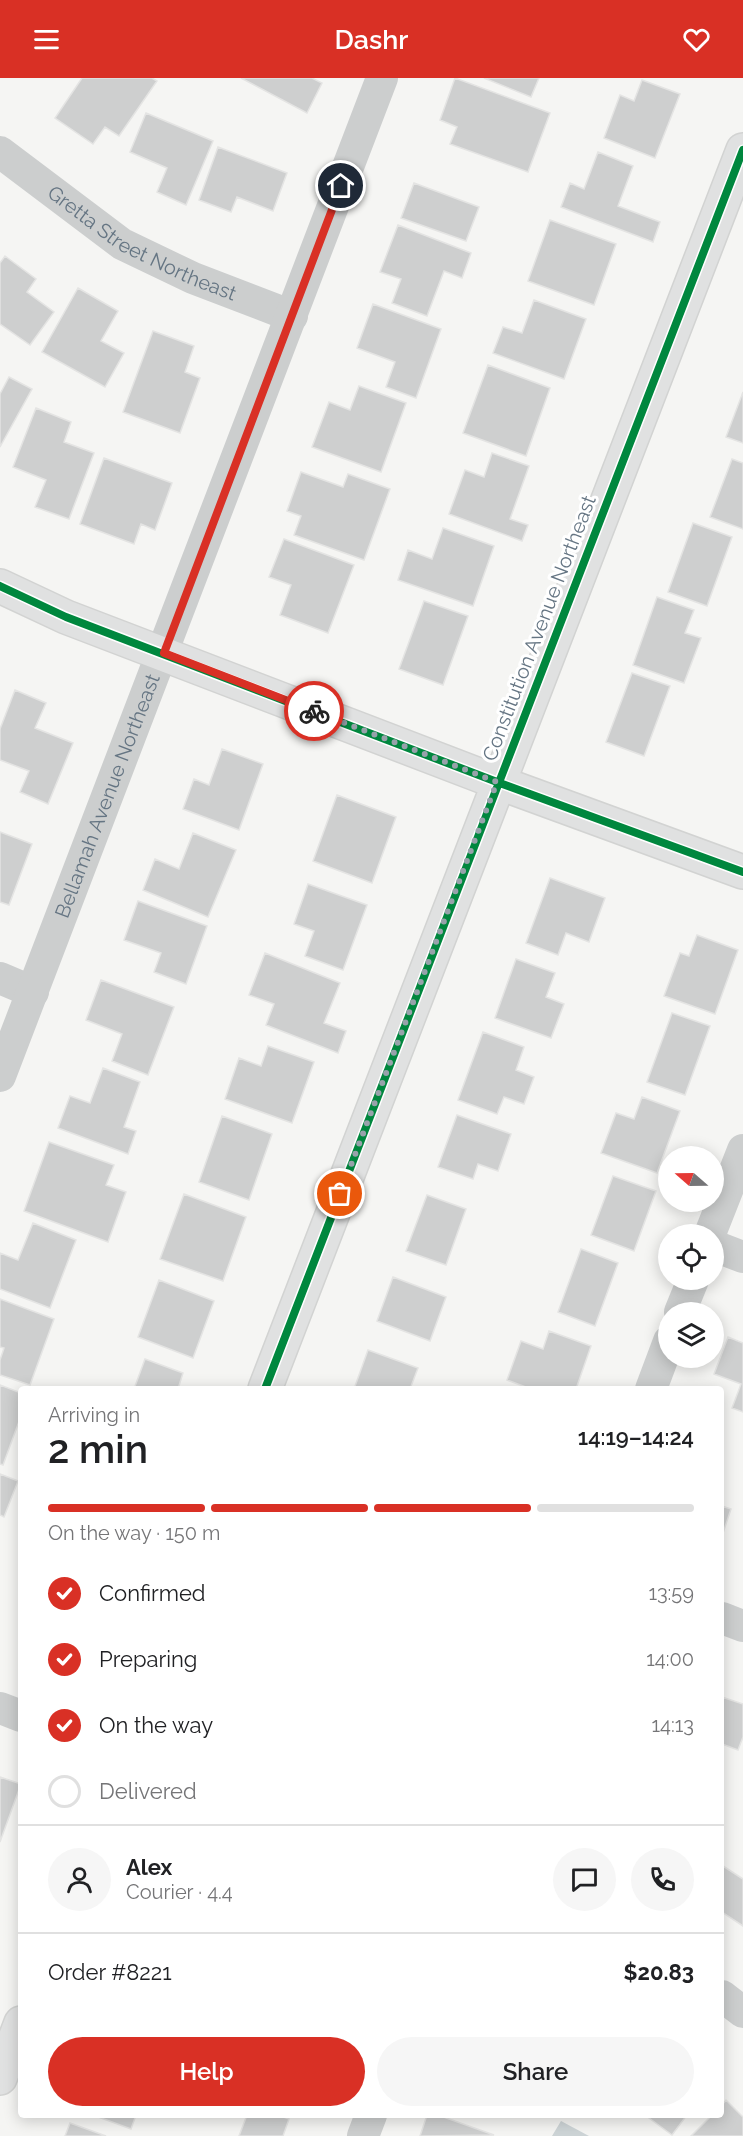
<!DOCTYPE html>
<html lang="en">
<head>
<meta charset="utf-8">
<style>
  body { margin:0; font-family:Raleway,sans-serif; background:#f6f6f6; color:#202124; height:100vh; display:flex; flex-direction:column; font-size:22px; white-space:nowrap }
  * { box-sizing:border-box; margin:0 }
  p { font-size:20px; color:#757577 }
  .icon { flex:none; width:33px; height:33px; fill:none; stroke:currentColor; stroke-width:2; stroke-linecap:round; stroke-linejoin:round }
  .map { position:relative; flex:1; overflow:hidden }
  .side { position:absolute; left:18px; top:1308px; width:706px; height:732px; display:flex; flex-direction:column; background:#fff; border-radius:6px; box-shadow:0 3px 15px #0003 }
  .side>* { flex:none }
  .needle { width:39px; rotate:290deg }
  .buttons { position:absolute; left:658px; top:1068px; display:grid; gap:12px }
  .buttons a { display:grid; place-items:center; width:66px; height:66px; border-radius:50%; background:#fff; box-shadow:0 3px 15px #0003; font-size:30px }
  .pin { position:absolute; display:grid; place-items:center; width:51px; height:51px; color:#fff; margin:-26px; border:3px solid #fff; border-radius:50%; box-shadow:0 2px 6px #0007 }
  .courier { position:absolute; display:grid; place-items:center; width:60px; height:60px; margin:-30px; border:4px solid #d93025; border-radius:50%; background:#fff; color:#222; box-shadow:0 2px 8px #0007 }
  .summary em { font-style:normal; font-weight:600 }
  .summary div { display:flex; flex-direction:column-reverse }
  .summary { display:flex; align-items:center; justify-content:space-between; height:102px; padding:0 30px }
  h1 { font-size:39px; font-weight:600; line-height:45px }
  .bar { display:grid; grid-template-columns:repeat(4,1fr); gap:9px 6px; align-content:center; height:72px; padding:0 30px }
  .bar i { height:8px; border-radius:4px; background:#e0e0e0 }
  .bar .on { background:#d93025 }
  .bar p { grid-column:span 4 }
  .line { display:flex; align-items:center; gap:15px; padding:0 30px; border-top:2px solid #e0e0e0 }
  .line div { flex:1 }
  .round { display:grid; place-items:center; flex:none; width:63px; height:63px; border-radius:32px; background:#f6f6f6 }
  ol { padding:0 30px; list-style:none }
  li { display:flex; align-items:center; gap:18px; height:66px }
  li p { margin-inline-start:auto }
  li .icon { padding:6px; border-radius:50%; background:#d93025; color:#fff; stroke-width:4 }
  li:last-child { color:#757577 }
  li i { width:33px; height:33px; border:3px solid #e0e0e0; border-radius:50% }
  .cta { display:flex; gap:12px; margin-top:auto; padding:12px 30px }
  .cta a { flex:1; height:69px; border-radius:36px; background:#d93025; color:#fff; font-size:24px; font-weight:600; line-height:69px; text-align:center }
  .cta a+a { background:#f6f6f6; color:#202124 }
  header { display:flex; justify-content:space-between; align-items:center; height:78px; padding:0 30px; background:#d93025; color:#fff; font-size:27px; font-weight:600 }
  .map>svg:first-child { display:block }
  .water { fill:#cdd4d6 }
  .building { fill:#cecfcf; stroke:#e4e4e3; stroke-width:1.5 }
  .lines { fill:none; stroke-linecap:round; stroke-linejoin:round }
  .secondary-casing { stroke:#d2d3d2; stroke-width:36 }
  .street { stroke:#cccece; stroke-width:32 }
  .secondary { stroke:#e0e1e1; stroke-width:33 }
  .cycleway-casing { stroke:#fff; stroke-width:11 }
  .cycleway { stroke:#00873e; stroke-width:8 }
  .done { stroke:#97a2aa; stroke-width:6; stroke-dasharray:0 10.8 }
  .route { stroke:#d93025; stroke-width:8 }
  .labels { text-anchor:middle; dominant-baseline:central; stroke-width:6; stroke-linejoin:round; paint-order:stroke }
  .street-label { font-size:20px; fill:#657583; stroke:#fff }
</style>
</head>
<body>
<header><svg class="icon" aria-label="menu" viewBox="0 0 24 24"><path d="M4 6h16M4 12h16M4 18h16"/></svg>Dashr<svg class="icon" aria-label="heart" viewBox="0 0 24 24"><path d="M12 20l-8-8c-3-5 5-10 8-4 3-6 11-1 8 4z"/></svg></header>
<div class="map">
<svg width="743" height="2058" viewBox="0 0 743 2058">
  <rect width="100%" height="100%" fill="#f5f5f3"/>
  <path class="water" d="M561,2043L589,2058H552Z"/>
  <path class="building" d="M82,0H152L157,3L119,58L105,49L93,66L55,40Z
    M241,0H312L322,5L307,35Z
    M455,0L550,35L528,94L450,66L457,49L440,42Z
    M484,0H539L531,19Z
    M642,2L680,16L655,80L604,60L620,17L634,23Z
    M146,35L213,63L186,127L157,114L167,90L130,74Z
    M218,69L287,95L273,133L237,119L231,134L199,122Z
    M598,74L633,88L618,128L660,144L653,164L561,129L570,105L584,111Z
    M414,105L479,129L466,163L401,140Z
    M550,142L616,166L594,227L528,203Z
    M398,147L471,175L462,200L444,193L427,238L392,225L401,201L380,194Z
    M5,178L36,201L27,214L54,234L30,267L0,246V185Z
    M78,210L118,233L101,263L124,275L105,309L42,274Z
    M534,222L586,241L564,301L493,275L503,249L522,255Z
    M373,226L441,251L416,320L386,309L395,284L357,270Z
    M153,253L194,268L185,294L200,300L180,355L123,334Z
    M488,287L550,310L526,378L463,355Z
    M9,299L32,311L0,369V316Z
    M359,308L406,325L381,394L312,369L329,324L350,332Z
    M743,314V365L726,359Z
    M36,330L71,344L64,364L94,375L69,441L35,429L46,402L13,389Z
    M492,375L529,388L510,441L528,447L522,463L449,436L465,392L484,399Z
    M104,380L172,405L155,452L141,446L134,466L80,446Z
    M732,381L743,385V451L710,439Z
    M301,394L343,409L348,396L390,411L364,482L294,457L301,438L287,433Z
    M693,445L732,459L707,528L668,514Z
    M443,450L494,468L473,528L398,502L408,472L432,481Z
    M284,461L354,487L328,555L280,537L291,507L269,499Z
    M657,519L694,532L685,555L701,560L684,605L633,587Z
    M424,523L468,538L443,607L399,591Z
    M632,595L670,608L644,678L606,664Z
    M15,612L46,625L35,650L73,665L48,726L20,714L29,693L0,682V651Z
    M222,671L263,686L239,752L183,731L194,701L209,707Z
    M337,717L396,739L372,805L313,783Z
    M0,754L32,766L9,827L0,824Z
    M193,755L236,772L208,839L143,812L155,781L179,791Z
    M550,800L605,820L589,864L566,855L558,877L526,865Z
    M308,806L367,827L343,892L305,878L314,853L294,846Z
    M138,823L207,848L186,906L154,894L161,875L124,862Z
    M697,857L738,872L715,936L664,918L680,875L689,878Z
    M265,875L340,905L324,945L346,953L338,975L266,947L274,926L249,917Z
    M516,881L555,895L546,919L564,926L551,960L495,940Z
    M101,902L174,929L148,997L112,983L122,956L86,942Z
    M672,935L710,948L685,1017L647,1004Z
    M483,954L524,969L516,992L534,999L524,1026L504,1019L497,1036L458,1022Z
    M268,968L314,984L292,1045L225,1021L239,980L261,988Z
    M103,990L140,1004L124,1049L136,1053L128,1076L58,1050L70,1018L90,1025Z
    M642,1019L680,1033L657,1095L601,1075L616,1035L634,1041Z
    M457,1037L511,1056L498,1093L478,1086L473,1101L438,1089Z
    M222,1038L272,1056L249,1122L199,1104Z
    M49,1064L114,1087L106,1107L126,1114L108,1164L24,1133Z
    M613,1098L656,1113L634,1173L591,1157Z
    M184,1116L246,1139L223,1203L160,1181Z
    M427,1117L466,1131L446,1187L406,1173Z
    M33,1145L76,1162L50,1230L0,1211V1175L18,1182Z
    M581,1171L618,1185L595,1248L558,1234Z
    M393,1199L446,1219L430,1263L377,1243Z
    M159,1202L214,1223L193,1280L138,1259Z
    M0,1221L54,1241L30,1307L0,1297V1282L4,1270L0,1269Z
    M549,1253L591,1268L576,1311H531L507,1302L521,1263L543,1271Z
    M728,1259L743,1265V1334L732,1330L741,1306L714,1296Z
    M368,1272L418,1290L410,1311H354Z
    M145,1281L183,1295L178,1311H134Z
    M0,1307L21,1315V1338L3,1387L0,1386Z
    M0,1396L18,1403L4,1439L0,1437Z
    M722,1428L731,1431L722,1458Z
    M722,1619L743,1626V1659L738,1672L722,1666Z
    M0,1699L21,1706L0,1764Z
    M723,1788L743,1801V1848L722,1834Z
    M726,2022L743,2039V2058H691L712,2037H722V2027Z
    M93,2037H136L131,2051Z
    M247,2037H278L289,2041L283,2058H239Z
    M427,2037H438L494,2057L420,2058Z
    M645,2037H687L672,2057Z
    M70,2045L106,2058H65Z"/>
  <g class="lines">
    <g class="secondary-casing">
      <path id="secondary" d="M0,508L66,539L497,704L743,794
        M265,1311L743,72
        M0,2000L21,1945"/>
    </g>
    <g class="street">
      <path id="s1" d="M0,74L122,166L193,200L292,238"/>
      <path d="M0,900L33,914"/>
      <path id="s2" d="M0,998L382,0"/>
      <path d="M710,1156L743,1072"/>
      <path d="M714,1168L743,1179"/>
      <path d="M680,1234L693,1202"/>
      <path d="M651,1311L669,1263"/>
      <path d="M722,1540L743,1548"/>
      <path d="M0,1630L21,1638"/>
      <path d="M722,1918L743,1934"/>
      <path d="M363,2058L371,2037"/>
    </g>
    <use href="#secondary" class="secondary"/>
    <g class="cycleway-casing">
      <path id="cycleway" d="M0,508L66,539L497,704L743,794
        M265,1311L743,72"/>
    </g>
    <use href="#cycleway" class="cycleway"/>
  </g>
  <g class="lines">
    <path class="done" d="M314,633L497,704L340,1116"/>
    <path class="route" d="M314,633L164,575L341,108"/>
  </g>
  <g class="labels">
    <g class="street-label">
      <text stroke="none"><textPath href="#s1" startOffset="170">Gretta Street Northeast</textPath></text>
      <text transform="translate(539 550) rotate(-69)">Constitution Avenue Northeast</text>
      <text stroke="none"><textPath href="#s2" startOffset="300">Bellamah Avenue Northeast</textPath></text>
    </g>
  </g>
</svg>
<div class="buttons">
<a><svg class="needle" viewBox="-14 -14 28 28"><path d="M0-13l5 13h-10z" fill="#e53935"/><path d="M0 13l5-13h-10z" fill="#757577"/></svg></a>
<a><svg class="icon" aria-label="locate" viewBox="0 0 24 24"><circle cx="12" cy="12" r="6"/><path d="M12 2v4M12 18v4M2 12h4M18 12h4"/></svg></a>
<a><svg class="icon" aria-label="layers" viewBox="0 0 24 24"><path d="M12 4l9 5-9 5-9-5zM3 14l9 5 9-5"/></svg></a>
</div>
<div class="pin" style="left:340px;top:1116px;background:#ea580c"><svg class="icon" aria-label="bag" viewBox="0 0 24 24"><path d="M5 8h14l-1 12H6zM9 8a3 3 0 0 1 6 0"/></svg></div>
<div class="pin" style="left:341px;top:108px;background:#1f2937"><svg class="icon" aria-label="home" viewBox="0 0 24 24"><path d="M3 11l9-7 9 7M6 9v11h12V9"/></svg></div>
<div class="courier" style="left:314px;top:633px"><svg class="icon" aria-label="bike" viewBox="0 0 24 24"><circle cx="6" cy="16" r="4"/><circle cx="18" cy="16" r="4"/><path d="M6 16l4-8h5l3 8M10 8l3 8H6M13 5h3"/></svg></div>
<section class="side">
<div class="summary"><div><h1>2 min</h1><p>Arriving in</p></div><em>14:19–14:24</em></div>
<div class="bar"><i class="on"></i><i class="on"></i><i class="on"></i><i></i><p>On the way · 150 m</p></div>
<ol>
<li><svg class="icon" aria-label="check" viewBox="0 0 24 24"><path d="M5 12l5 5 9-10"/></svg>Confirmed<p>13:59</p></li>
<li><svg class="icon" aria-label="check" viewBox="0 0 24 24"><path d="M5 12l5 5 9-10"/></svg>Preparing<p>14:00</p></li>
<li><svg class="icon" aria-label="check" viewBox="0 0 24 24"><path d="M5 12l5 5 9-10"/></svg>On the way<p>14:13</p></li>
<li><i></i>Delivered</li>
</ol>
<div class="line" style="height:108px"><a class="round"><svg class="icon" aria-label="person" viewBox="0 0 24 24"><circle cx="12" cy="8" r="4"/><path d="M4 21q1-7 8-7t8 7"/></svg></a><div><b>Alex</b><p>Courier · 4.4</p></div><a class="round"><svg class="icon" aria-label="chat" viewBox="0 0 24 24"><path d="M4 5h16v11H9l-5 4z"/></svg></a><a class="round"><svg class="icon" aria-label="phone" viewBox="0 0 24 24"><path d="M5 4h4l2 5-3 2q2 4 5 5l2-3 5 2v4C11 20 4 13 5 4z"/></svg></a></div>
<div class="line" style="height:78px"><div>Order #8221</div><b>$20.83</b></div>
<div class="cta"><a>Help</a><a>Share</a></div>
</section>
</div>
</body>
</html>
